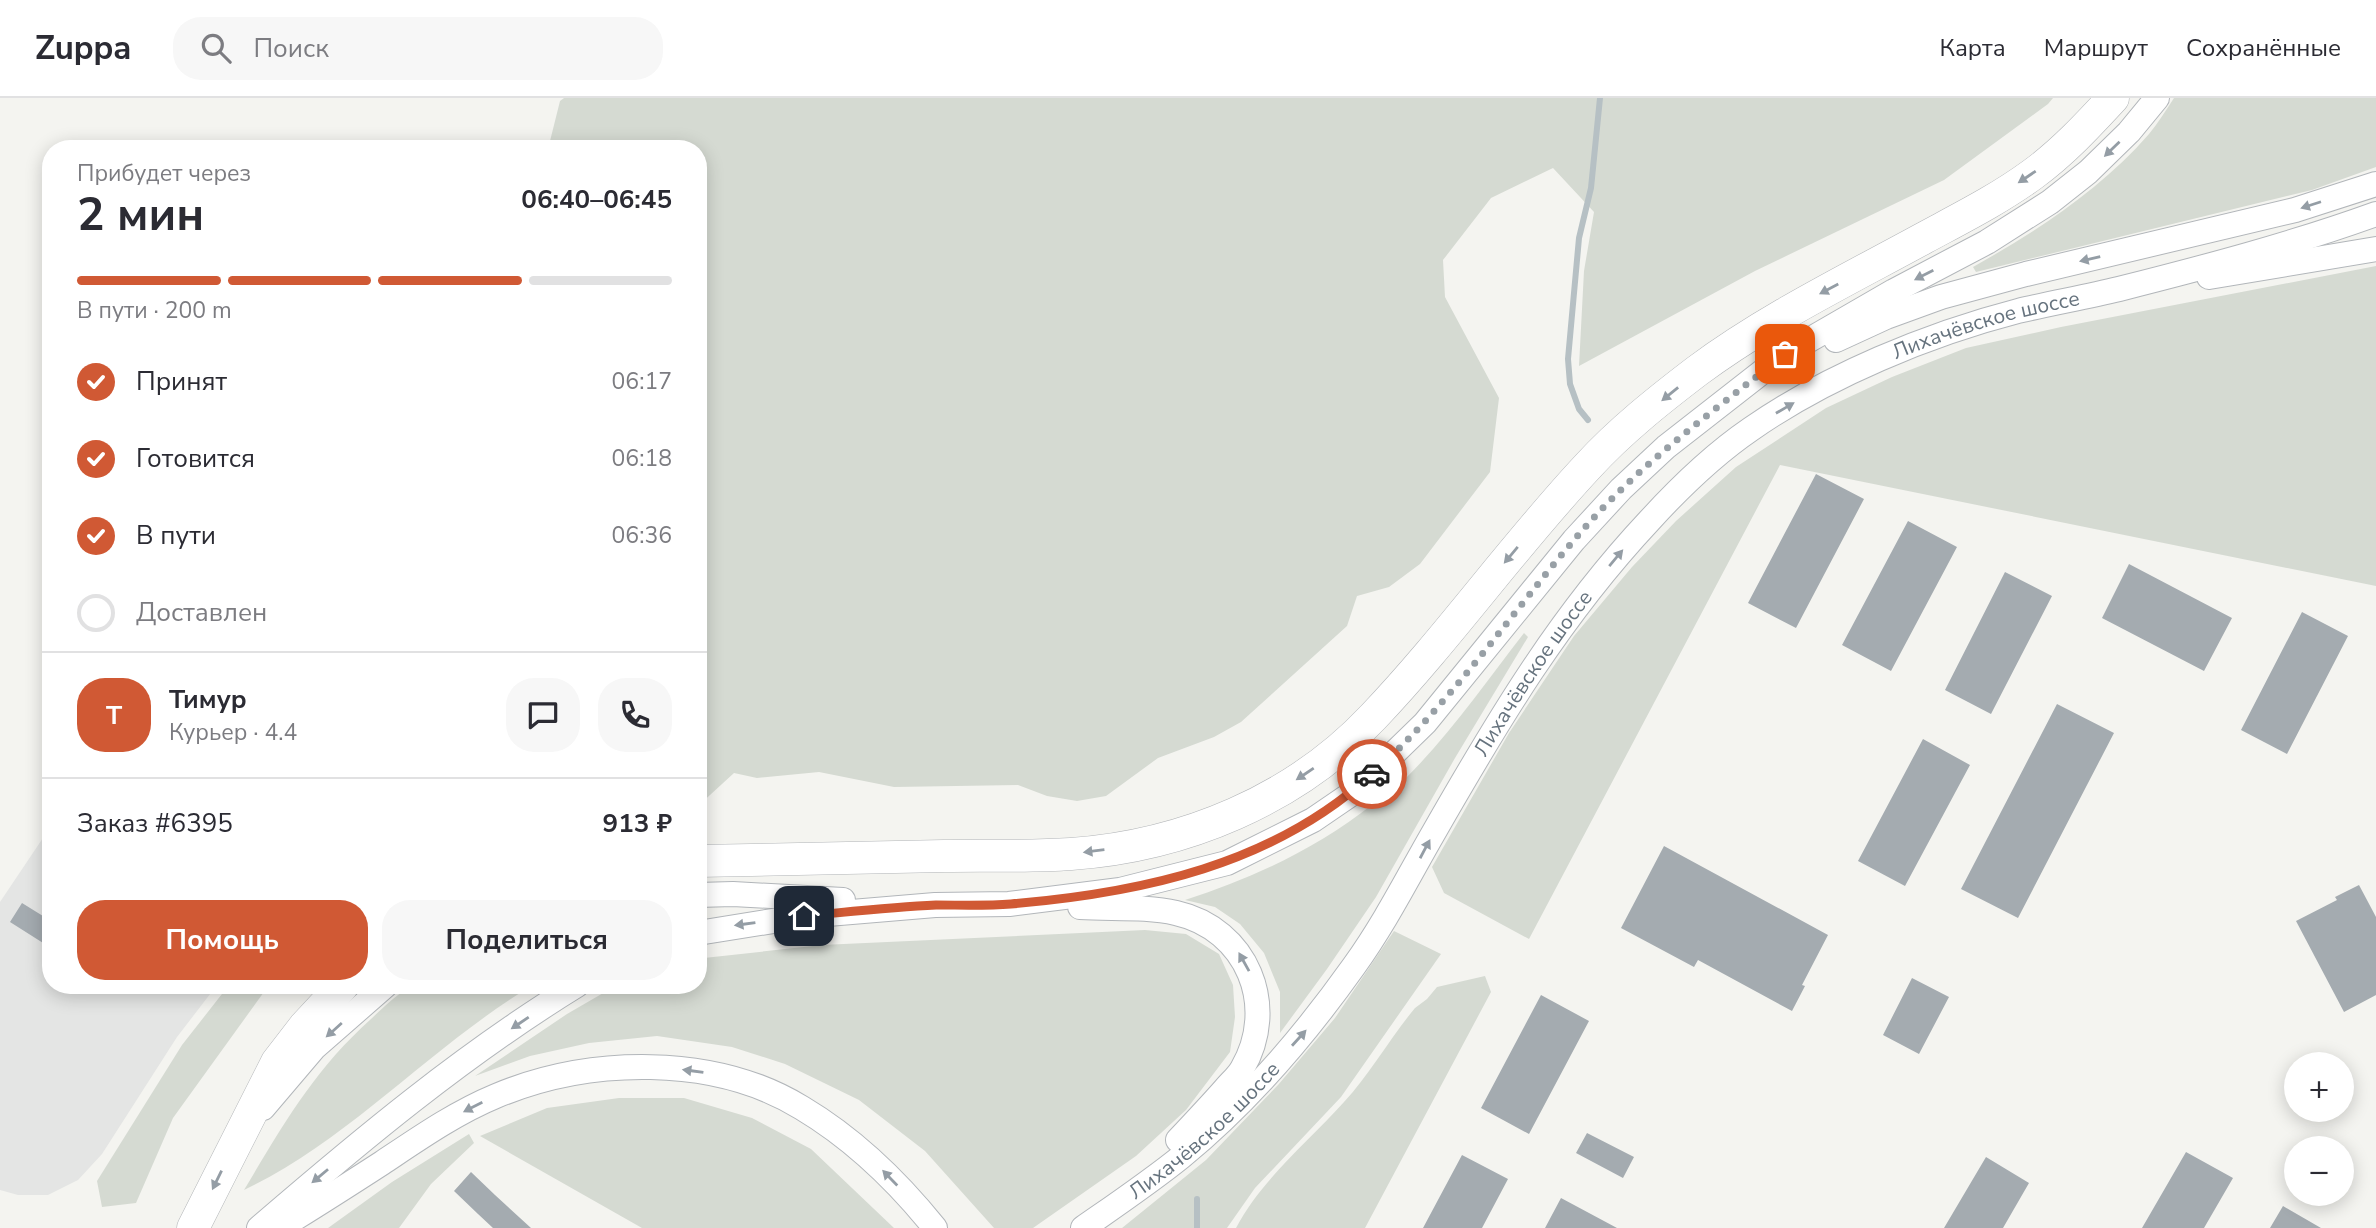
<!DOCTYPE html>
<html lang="ru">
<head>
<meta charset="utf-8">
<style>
  body { margin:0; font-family:"Nunito Sans",sans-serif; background:#f7f7f7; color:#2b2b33; height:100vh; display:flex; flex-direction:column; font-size:26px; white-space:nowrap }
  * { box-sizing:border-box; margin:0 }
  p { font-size:23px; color:#7c7c81 }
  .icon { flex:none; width:38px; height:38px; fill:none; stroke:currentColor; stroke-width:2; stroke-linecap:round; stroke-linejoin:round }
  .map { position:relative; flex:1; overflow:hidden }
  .panel { position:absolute; left:42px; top:42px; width:665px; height:854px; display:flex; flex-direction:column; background:#fff; border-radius:28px; box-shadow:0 4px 18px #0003 }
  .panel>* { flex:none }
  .controls { position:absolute; left:2284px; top:954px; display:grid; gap:14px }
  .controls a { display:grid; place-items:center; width:70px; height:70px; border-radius:50%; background:#fff; box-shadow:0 4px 18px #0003; font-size:35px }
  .pin { position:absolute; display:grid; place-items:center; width:60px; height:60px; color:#fff; margin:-30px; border-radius:14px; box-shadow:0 4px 10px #0006 }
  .courier { position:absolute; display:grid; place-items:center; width:70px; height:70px; margin:-35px; border:5px solid #d05934; border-radius:50%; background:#fff; color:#222; box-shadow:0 2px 9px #0007 }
  .summary em { font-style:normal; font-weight:700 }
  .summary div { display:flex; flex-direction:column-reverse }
  .summary { display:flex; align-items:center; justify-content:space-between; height:119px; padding:0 35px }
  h1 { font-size:46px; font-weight:700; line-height:52px }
  .bar { display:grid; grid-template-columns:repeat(4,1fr); gap:10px 7px; align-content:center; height:84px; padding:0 35px }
  .bar i { height:9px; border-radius:5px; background:#e1e1e2 }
  .bar .selected { background:#d05934 }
  .bar p { grid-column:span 4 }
  .line { display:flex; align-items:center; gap:18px; padding:0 35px; border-top:2px solid #e1e1e2 }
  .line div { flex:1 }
  .round { display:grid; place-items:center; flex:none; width:74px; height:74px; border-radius:28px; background:#f7f7f7 }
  ol { padding:0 35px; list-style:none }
  li { display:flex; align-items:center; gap:21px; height:77px }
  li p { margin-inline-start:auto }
  li .icon { padding:7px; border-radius:50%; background:#d05934; color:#fff; stroke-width:4 }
  li:last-child { color:#7c7c81 }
  li i { width:38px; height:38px; border:4px solid #e1e1e2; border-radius:50% }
  .primary-button { display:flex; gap:14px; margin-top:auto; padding:14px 35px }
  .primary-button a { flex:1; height:80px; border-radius:28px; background:#d05934; color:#fff; font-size:28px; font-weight:700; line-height:80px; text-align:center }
  .primary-button a+a { background:#f7f7f7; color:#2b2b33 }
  header { display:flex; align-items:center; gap:42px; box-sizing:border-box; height:98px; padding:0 35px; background:#fff; border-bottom:2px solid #e1e1e2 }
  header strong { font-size:33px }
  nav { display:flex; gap:38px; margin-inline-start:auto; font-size:24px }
  .search { width:490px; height:63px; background:#f7f7f7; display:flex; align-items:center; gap:18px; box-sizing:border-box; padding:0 24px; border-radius:28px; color:#7c7c81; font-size:26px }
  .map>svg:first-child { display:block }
  .built { fill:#e4e5e4 }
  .green { fill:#d5dad2 }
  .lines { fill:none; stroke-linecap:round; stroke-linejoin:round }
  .stream { stroke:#b6c0c4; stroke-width:6 }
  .building { fill:#a4abb0 }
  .secondary-casing { stroke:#b2b6ba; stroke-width:26 }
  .highway-casing { stroke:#b2b5b8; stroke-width:33 }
  .secondary { stroke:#fff; stroke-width:24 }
  .highway { stroke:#fff; stroke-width:32 }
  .oneway { fill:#949da5 }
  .done { stroke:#98a0a6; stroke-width:7; stroke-dasharray:0 12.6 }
  .route { stroke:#d05934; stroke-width:9 }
  .labels { text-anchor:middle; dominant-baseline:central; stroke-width:7; stroke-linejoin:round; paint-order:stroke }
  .street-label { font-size:21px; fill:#66737e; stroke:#fff }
</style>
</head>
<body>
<header>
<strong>Zuppa</strong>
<div class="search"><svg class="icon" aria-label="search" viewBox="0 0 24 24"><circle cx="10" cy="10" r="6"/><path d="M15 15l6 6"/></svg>Поиск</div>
<nav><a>Карта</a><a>Маршрут</a><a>Сохранённые</a></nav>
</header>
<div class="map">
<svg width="2376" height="1130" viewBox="0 0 2376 1130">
  <rect width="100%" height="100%" fill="#f4f4f0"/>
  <path class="built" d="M51,728V887H217L177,939L102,1056L78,1082L48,1097H18L0,1092V804Z"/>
  <path class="green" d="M564,0H2053L2048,6L1944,82L1755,173L1579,268L1584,173L1594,114L1553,70L1491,100L1443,162L1445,199L1499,300L1490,374L1420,466L1389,489L1357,498L1347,528L1241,624L1214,639L1158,660L1106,698L1077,703L1047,698L1018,687L894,689L819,674L757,680L734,675L698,708V51H548L560,3Z
    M2174,0H2376V69L2312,92L1976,174L1973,169C2037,133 2100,92 2149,36C2158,25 2166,12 2174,0Z
    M2376,168V488L1780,367L1529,841L1444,795L1432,769L1509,635L1574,538L1632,469L1676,423L1736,369L1826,310L1892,279L1966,250L2061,229Z
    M1524,535L1528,539L1455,660L1376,799L1327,871L1280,935V894L1264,855L1240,826L1215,809L1185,802C1253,780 1316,751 1373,706C1384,697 1396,689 1406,680C1450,636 1486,584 1524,535Z
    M1145,832L1186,836L1219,856L1233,887L1235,919L1230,954L1186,1012L1136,1058L1033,1130H994L925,1053L859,1002L785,966L732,949L657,938L589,945L530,958L475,978L567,916L617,887H698V861L704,860L822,847Z
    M1394,833L1441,856L1341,999L1255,1090L1227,1130H1122L1206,1062L1278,987L1335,920Z
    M1485,878L1491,894L1365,1130H1236C1262,1081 1307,1045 1344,1004C1370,976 1390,940 1415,910L1427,901L1437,889Z
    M229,887H269L173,1020L136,1105L102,1109L97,1083L182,947Z
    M413,887H533C431,948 351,1041 244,1092C283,1027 314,972 371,921C385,908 397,896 413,887Z
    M619,1000H684L752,1020L811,1051L894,1130H642L480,1038L547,1010Z
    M469,1036L474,1045L431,1086L399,1130H328L392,1084Z"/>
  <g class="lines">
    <path class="stream" d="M1588,322L1579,311L1570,286L1568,261L1579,140L1591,90L1600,0
      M1197,1101V1130"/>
  </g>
  <path class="building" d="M1816,376L1864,401L1796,530L1748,505Z
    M1908,423L1957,449L1891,573L1842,547Z
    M2129,466L2232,520L2204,573L2102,520Z
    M2005,474L2052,498L1991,616L1945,592Z
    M2302,514L2348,538L2287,656L2241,632Z
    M2057,606L2114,635L2018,820L1961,791Z
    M1923,641L1970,667L1905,788L1858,763Z
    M1664,748L1828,837L1802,887L1805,888L1792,913L1698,862L1694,869L1621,830Z
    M2359,787L2376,819V897L2344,914L2296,823L2337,802L2335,799Z
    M22,805L51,823V850L10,824Z
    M1912,880L1949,899L1919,956L1883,937Z
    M1541,897L1589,923L1529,1036L1481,1010Z
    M1587,1035L1634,1059L1623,1080L1576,1055Z
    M2186,1054L2233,1080L2204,1130H2142Z
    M1462,1057L1508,1081L1482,1130H1423Z
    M1986,1059L2029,1085L2003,1130H1944Z
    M471,1074L495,1097L531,1130H493L478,1116L454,1093Z
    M1561,1100L1617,1130H1545Z
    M2283,1108L2321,1130H2270Z"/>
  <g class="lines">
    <g class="secondary-casing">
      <g id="secondary">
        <path d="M2209,179L2376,151"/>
        <path d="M1836,242L1886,219L1941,199L2026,176L2295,112L2376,86"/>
        <path d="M698,797L733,796L843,802"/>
        <path d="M1080,809C1111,811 1146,808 1176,815C1247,831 1279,908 1242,971C1238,978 1231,984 1225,991C1210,1008 1194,1025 1178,1042"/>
        <path d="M698,835L804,818L935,807L1009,806L1120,792L1227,765L1313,722L1354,694L1425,625L1574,442L1621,391L1666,349L1785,256L1894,193L1987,144L2050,104L2088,74L2129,34L2157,0"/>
        <path d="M263,1010L314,950L386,887"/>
        <path d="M259,1130C360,1043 463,957 577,887"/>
        <path d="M279,1130C314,1109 348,1087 382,1065C418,1041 455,1015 496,998C589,959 714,956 802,1010C854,1041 898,1084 935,1130"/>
        <path id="s1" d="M1083,1130C1116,1107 1150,1084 1181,1059C1247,1005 1305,937 1354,868C1385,825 1408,779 1434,734C1498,622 1560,518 1649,423C1680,389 1713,357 1751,331C1827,278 1929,236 2018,213C2052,205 2086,199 2119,191C2206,169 2293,146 2376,116"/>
      </g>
    </g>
    <g class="highway-casing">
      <path id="highway" d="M698,763C780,762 862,760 944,758C987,757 1029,759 1071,756C1184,748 1295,702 1373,619C1449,539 1513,448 1588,368C1620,333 1659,302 1697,273C1767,221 1847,182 1924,140C1961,120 1999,101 2033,76C2063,54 2088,27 2113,0
        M193,1130L277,964L304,929L343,887"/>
    </g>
    <use href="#secondary" class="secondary"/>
    <use href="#highway" class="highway"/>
  </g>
  <defs><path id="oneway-solid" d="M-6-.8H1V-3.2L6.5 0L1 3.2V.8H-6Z" transform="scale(1.75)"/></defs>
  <g class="oneway">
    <use href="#oneway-solid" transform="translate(2112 51) rotate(136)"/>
    <use href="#oneway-solid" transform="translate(2027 79) rotate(146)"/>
    <use href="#oneway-solid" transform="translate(2311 107) rotate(162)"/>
    <use href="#oneway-solid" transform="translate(2090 161) rotate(167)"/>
    <use href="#oneway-solid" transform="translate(1924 177) rotate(153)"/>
    <use href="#oneway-solid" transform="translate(1829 191) rotate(152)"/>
    <use href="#oneway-solid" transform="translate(1670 296) rotate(141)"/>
    <use href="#oneway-solid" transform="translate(1785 310) rotate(-30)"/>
    <use href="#oneway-solid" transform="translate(1511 457) rotate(130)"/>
    <use href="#oneway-solid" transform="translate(1616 460) rotate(-50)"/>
    <use href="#oneway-solid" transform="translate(1305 676) rotate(146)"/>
    <use href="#oneway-solid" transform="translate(1425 751) rotate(-62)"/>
    <use href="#oneway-solid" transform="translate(1094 753) rotate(173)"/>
    <use href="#oneway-solid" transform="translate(745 826) rotate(172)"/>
    <use href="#oneway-solid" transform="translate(1244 864) rotate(-119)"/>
    <use href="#oneway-solid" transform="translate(520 925) rotate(146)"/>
    <use href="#oneway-solid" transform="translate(334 932) rotate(138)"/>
    <use href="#oneway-solid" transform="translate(1299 940) rotate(-48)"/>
    <use href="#oneway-solid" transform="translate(693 973) rotate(-172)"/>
    <use href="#oneway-solid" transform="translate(473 1009) rotate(153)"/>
    <use href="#oneway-solid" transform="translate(320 1078) rotate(140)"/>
    <use href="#oneway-solid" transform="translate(890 1080) rotate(-134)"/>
    <use href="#oneway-solid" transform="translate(217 1082) rotate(116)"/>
  </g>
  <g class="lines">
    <path class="done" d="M1372,676C1449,607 1507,521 1574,442C1637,367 1709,317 1785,256"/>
    <path class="route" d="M804,818C848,814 892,809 936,807C961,807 986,808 1011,806C1141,795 1273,767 1372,676"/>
  </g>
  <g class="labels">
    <g class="street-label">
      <text stroke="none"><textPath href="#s1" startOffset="1311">Лихачёвское шоссе</textPath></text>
      <text stroke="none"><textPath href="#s1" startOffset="723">Лихачёвское шоссе</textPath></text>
      <text stroke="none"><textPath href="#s1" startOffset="156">Лихачёвское шоссе</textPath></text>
    </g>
  </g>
</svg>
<div class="controls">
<a>+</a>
<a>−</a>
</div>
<div class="pin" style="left:1785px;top:256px;background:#ea580c"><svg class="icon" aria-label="bag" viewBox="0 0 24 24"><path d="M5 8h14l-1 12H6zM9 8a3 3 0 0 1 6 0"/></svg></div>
<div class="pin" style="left:804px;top:818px;background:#1f2937"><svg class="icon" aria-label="home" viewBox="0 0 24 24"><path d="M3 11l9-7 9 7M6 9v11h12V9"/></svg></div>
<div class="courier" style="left:1372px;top:676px"><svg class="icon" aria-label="car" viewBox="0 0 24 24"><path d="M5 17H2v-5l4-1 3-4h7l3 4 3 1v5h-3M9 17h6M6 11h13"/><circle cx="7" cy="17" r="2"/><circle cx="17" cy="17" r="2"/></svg></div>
<section class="panel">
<div class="summary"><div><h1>2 мин</h1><p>Прибудет через</p></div><em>06:40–06:45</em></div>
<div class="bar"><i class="selected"></i><i class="selected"></i><i class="selected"></i><i></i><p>В пути · 200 m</p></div>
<ol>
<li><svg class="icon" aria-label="check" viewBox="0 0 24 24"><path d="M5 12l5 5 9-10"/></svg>Принят<p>06:17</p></li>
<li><svg class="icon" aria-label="check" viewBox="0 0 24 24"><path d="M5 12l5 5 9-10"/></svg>Готовится<p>06:18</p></li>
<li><svg class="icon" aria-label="check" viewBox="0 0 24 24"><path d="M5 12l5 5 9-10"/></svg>В пути<p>06:36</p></li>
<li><i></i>Доставлен</li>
</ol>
<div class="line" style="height:126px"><b class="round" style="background:#d05934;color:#fff">Т</b><div><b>Тимур</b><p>Курьер · 4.4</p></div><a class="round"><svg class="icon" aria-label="chat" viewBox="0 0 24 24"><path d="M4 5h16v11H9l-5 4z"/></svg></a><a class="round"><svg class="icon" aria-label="phone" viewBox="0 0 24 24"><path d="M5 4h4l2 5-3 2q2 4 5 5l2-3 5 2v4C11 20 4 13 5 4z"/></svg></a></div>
<div class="line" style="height:91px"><div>Заказ #6395</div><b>913 ₽</b></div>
<div class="primary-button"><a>Помощь</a><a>Поделиться</a></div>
</section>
</div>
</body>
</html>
